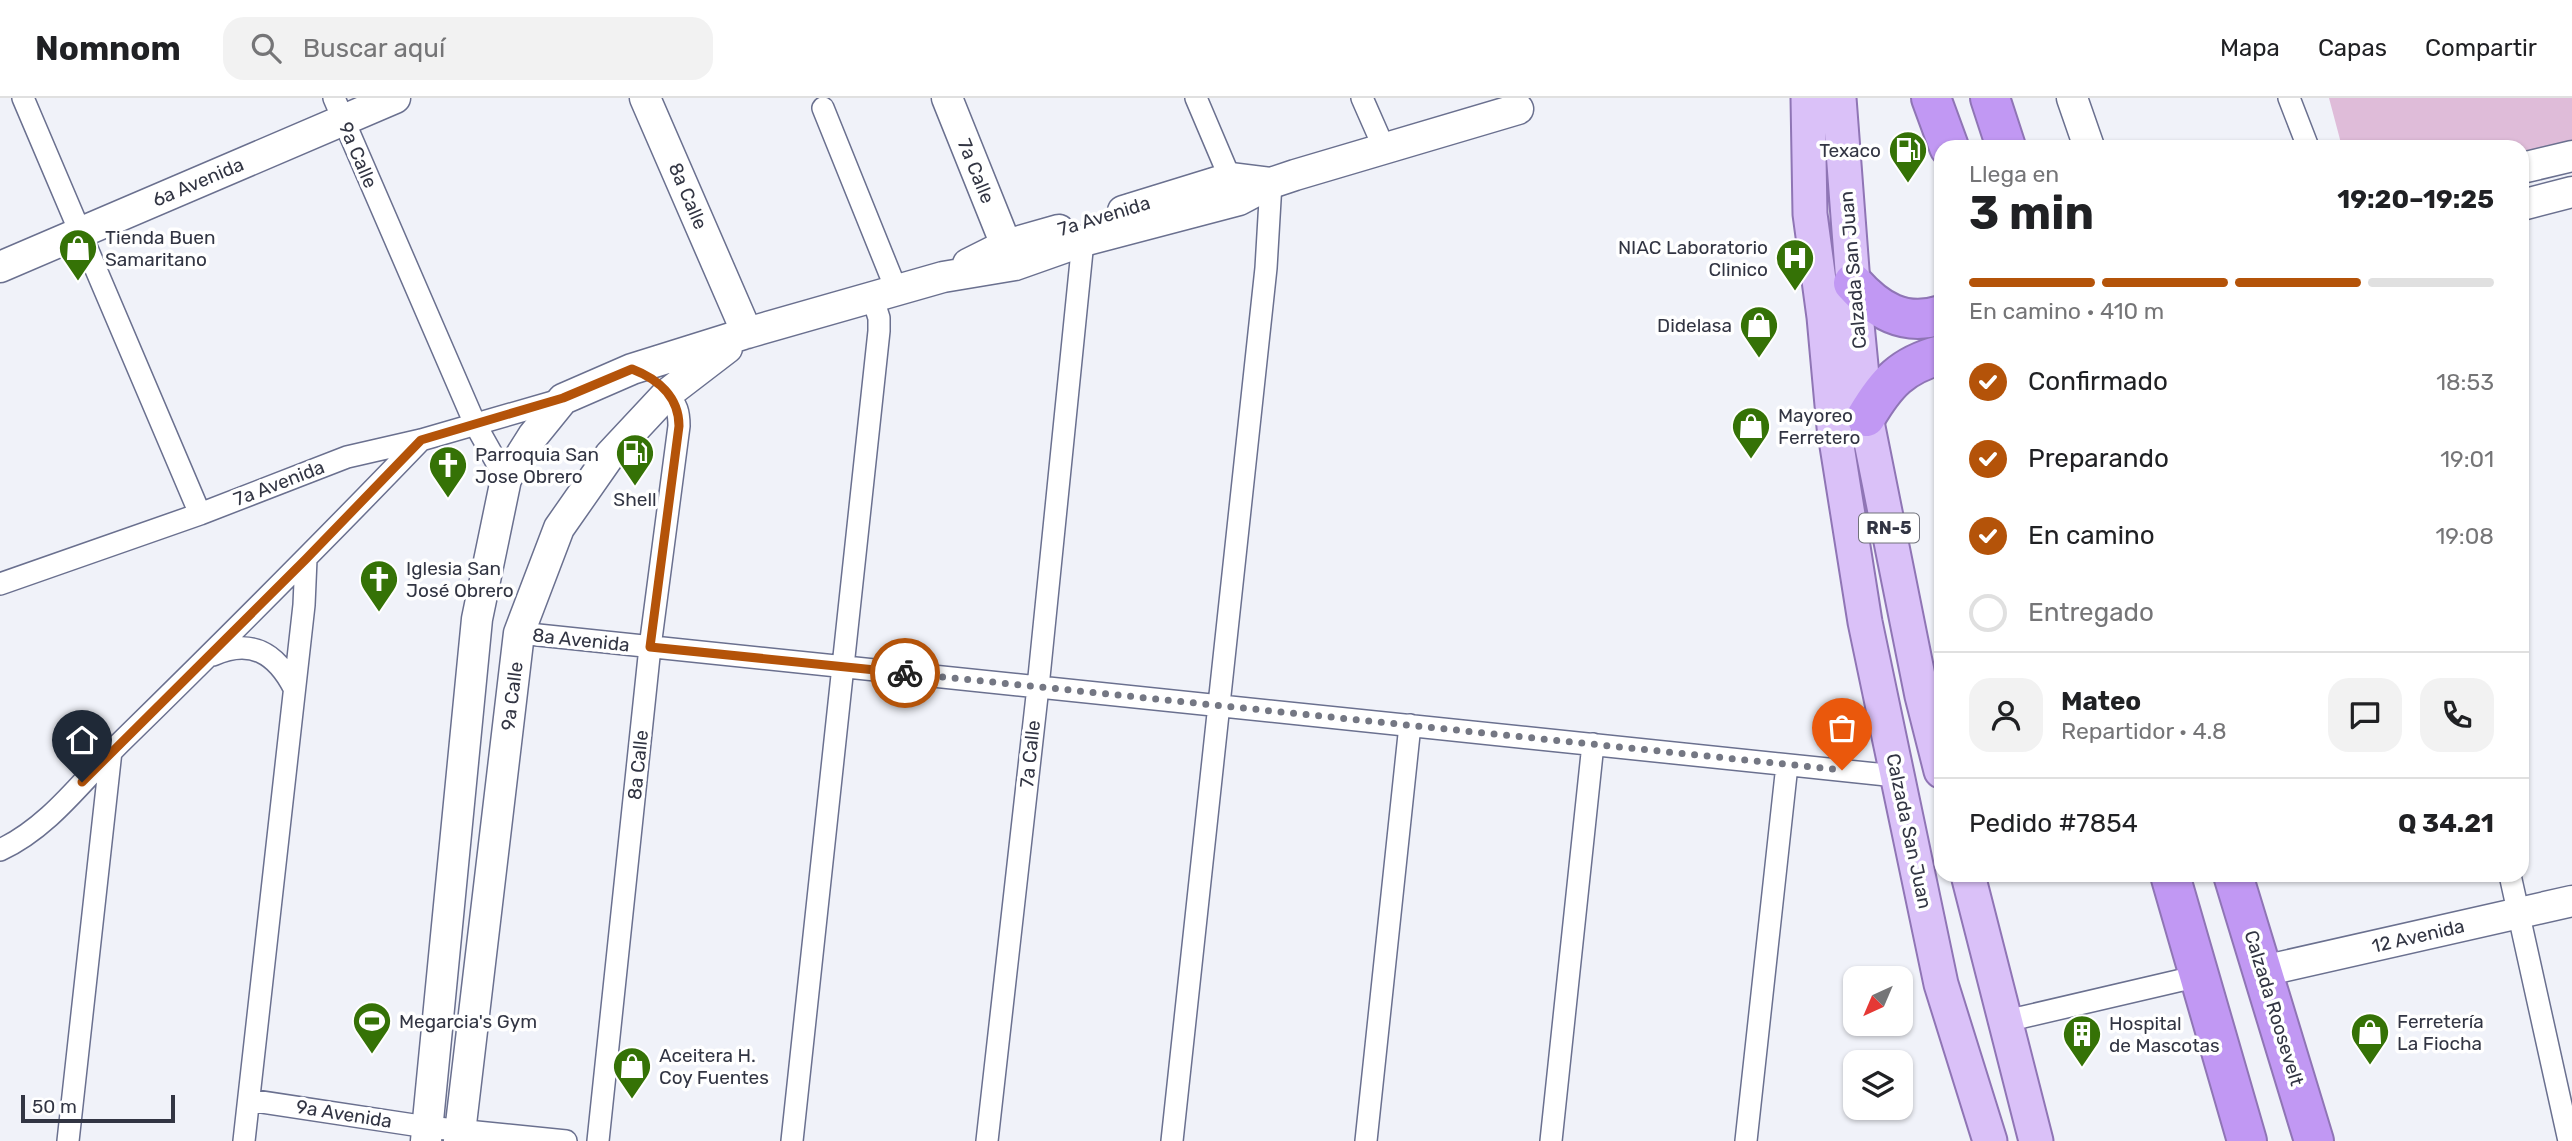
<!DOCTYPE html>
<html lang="es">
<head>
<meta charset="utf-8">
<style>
  body { margin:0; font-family:Rubik,sans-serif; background:#f2f2f2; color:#202124; height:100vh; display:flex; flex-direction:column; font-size:26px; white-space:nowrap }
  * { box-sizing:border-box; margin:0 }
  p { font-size:23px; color:#757577 }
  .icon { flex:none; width:38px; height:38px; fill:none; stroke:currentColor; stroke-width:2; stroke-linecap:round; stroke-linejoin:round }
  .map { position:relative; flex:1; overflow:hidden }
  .panel { position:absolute; left:1934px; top:42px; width:595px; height:742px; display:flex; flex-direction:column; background:#fff; border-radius:21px; box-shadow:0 2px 5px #0004 }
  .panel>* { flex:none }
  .needle { width:46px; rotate:224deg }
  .controls { position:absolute; left:1843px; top:868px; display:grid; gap:14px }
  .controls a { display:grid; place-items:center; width:70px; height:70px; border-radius:14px; background:#fff; box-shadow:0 2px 5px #0004; font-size:35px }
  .scale { position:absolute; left:21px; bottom:18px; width:154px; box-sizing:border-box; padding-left:7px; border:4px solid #323543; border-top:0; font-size:19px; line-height:24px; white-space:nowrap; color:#323543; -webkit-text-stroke:5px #fff; paint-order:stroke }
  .pin { position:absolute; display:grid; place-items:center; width:60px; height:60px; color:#fff; margin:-72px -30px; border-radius:50% 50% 50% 0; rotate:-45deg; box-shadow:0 0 7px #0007 }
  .pin .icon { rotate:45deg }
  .courier { position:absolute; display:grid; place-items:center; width:70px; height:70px; margin:-35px; border:5px solid #b45309; border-radius:50%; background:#fff; color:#222; box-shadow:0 2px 9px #0007 }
  .head em { font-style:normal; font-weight:700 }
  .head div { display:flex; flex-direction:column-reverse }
  .head { display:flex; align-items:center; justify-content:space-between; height:119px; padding:0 35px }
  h1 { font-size:46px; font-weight:700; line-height:52px }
  .bar { display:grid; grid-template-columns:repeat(4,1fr); gap:10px 7px; align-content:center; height:84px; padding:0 35px }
  .bar i { height:9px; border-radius:5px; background:#e0e0e0 }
  .bar .on { background:#b45309 }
  .bar p { grid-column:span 4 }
  .line { display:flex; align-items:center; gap:18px; padding:0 35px; border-top:2px solid #e0e0e0 }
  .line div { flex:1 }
  .round { display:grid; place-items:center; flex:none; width:74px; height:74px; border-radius:21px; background:#f2f2f2 }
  ol { padding:0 35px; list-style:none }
  li { display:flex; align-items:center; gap:21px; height:77px }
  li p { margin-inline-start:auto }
  li .icon { padding:7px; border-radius:50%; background:#b45309; color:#fff; stroke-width:4 }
  li:last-child { color:#757577 }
  li i { width:38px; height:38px; border:4px solid #e0e0e0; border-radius:50% }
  header { display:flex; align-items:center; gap:42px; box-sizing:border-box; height:98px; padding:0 35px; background:#fff; border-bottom:2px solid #e0e0e0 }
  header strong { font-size:33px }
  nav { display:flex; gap:38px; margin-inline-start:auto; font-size:24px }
  .search { width:490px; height:63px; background:#f2f2f2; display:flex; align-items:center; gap:18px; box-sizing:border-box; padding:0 24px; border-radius:21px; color:#757577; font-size:26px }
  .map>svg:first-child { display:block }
  .green { fill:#dfbcd9 }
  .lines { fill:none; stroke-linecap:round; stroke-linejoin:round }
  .street-casing { stroke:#6a708f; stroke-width:24 }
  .secondary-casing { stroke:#6a708f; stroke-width:33 }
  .primary-casing { stroke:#8f75b5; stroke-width:37 }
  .highway-casing { stroke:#8f75b5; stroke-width:42 }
  .street { stroke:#fff; stroke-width:21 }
  .secondary { stroke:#fff; stroke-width:30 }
  .primary { stroke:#dac1f8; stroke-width:33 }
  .highway { stroke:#c198f3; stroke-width:38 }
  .done { stroke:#747783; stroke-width:7; stroke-dasharray:0 12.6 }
  .route { stroke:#b45309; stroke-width:9 }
  .labels { text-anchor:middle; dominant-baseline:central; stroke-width:7; stroke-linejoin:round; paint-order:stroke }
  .shield { fill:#fff; stroke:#70727b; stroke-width:2 }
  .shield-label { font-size:18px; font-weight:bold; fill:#323543 }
  .poi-label { font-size:19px; fill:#323543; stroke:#fff; text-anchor:start }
  .street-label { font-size:19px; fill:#323543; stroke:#fff }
</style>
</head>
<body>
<header>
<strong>Nomnom</strong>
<div class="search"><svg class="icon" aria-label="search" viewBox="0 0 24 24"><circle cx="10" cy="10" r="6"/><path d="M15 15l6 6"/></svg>Buscar aquí</div>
<nav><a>Mapa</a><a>Capas</a><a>Compartir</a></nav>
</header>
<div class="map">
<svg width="2572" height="1043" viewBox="0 0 2572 1043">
  <rect width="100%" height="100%" fill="#f0f2f9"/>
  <path class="green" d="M2329,0H2572V43L2522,56V49H2342Z"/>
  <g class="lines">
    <g class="street-casing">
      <path id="street" d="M23,0L200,416
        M334,0L475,326L506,381
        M1196,0L1230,80
        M1362,0L1384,50
        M2289,0L2308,49
        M823,10L896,191
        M0,486L200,416L347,359L421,342L563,301
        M519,535L1896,678
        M213,557C251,540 276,555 294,590
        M0,752C50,729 84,680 122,643C223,544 323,444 421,342
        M2510,777L2569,1043
        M2006,923L2199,878
        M249,1002L427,1029L566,1043
        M68,1043L111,653
        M244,1043L304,507L306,461
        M598,1043L650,549L679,328C679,314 677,307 667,296
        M792,1043L879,233V220L872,198
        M987,1043L1038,589L1083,143
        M1172,1043L1266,170L1271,85
        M1366,1043L1410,627
        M1551,1043L1593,646
        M1746,1043L1787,667"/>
    </g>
    <g class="secondary-casing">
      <path id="secondary" d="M645,0L747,235
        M947,0L1006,147L993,159
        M2072,0L2089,49
        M2522,70L2572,58
        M2522,107L2572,94
        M1123,113L1230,80L1271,85
        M968,166L1006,147L1059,132
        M0,169L395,0
        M2263,873L2572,803
        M426,1043L477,521L506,381L533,338L563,301L632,271L747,235L943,179L1015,167L1083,143L1239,102L1271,85L1295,77L1518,11
        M459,1043L519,535L559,430L610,357L667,296L727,250"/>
    </g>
    <g class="primary-casing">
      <path id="primary" d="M1808,0L1810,116L1824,219L1834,329L1865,524L1941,886L1990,1043
        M1839,0L1853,185L1866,319L1922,598L1941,673
        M1968,777L2036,1043"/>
    </g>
    <g class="highway-casing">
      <path id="highway" d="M1931,0L1949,49
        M1990,0L2006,49
        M1853,185C1877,212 1904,229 1941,217
        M1866,319C1886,285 1902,267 1941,257
        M2170,777L2247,1043
        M2233,777L2314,1043"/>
    </g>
    <use href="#street" class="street"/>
    <use href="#secondary" class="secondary"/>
    <use href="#primary" class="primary"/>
    <use href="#highway" class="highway"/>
  </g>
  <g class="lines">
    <path class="done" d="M905,575L1842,672"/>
    <path class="route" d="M82,684L306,461L421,342L563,300L632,271C658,281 679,299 679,328L650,549L905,575"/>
  </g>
  <defs>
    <g id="fuel-pin" transform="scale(2.0125)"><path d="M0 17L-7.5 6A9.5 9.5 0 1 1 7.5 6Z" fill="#357206" stroke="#fff"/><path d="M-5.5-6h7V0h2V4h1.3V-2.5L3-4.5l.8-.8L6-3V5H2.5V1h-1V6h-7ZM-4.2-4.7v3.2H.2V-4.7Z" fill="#fff"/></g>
    <g id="shop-pin" transform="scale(2.0125)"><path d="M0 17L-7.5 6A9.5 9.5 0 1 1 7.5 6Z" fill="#357206" stroke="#fff"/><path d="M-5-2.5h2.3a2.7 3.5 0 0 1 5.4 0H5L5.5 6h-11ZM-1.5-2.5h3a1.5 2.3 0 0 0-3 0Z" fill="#fff"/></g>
    <g id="hospital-pin" transform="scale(2.0125)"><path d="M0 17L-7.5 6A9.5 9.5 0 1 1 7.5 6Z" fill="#357206" stroke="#fff"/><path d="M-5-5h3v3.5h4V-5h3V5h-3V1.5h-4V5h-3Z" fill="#fff"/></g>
    <g id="church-pin" transform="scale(2.0125)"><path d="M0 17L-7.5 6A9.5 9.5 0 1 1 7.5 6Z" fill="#357206" stroke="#fff"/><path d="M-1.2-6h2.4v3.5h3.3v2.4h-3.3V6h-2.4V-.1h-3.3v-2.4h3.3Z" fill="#fff"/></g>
    <g id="stadium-pin" transform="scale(2.0125)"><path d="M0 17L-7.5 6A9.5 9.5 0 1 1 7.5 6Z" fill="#357206" stroke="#fff"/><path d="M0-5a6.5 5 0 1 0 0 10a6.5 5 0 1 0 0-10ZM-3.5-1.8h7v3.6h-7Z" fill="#fff"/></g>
    <g id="building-pin" transform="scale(2.0125)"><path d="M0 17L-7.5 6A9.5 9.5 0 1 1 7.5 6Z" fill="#357206" stroke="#fff"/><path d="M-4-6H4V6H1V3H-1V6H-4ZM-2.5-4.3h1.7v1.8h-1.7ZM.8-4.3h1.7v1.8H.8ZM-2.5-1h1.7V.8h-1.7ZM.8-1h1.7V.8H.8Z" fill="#fff"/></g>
  </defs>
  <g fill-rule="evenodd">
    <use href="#fuel-pin" x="1908" y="52"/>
    <use href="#shop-pin" x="78" y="150"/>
    <use href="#hospital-pin" x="1795" y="160"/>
    <use href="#shop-pin" x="1759" y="227"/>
    <use href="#shop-pin" x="1751" y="328"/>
    <use href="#fuel-pin" x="635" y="355"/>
    <use href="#church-pin" x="448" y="367"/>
    <use href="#church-pin" x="379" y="481"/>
    <use href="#stadium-pin" x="372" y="923"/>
    <use href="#shop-pin" x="2370" y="934"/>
    <use href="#building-pin" x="2082" y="936"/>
    <use href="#shop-pin" x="632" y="968"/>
  </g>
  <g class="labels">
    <rect class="shield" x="1859" y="415.5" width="60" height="29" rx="5"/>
    <g class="shield-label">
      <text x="1889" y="430">RN-5</text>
    </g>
    <g class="poi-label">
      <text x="1881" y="52" text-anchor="end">Texaco</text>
      <text x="105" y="139">Tienda Buen<tspan x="105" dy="22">Samaritano</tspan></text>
      <text x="1768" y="149" text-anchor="end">NIAC Laboratorio<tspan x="1768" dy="22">Clinico</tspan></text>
      <text x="1732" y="227" text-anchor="end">Didelasa</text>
      <text x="1778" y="317">Mayoreo<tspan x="1778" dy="22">Ferretero</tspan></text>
      <text x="475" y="356">Parroquia San<tspan x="475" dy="22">Jose Obrero</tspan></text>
      <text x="635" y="401" text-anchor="middle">Shell</text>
      <text x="406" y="470">Iglesia San<tspan x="406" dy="22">José Obrero</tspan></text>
      <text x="399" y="923">Megarcia's Gym</text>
      <text x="2397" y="923">Ferretería<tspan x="2397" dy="22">La Fiocha</tspan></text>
      <text x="2109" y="925">Hospital<tspan x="2109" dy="22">de Mascotas</tspan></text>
      <text x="659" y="957">Aceitera H.<tspan x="659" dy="22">Coy Fuentes</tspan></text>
    </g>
    <g class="street-label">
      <text transform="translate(358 57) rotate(67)">9a Calle</text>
      <text transform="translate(976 73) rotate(68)">7a Calle</text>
      <text transform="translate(198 84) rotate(-23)">6a Avenida</text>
      <text transform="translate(688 98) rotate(67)">8a Calle</text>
      <text transform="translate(1104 118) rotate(-17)">7a Avenida</text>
      <text transform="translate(1853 172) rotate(-95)">Calzada San Juan</text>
      <text transform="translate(279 385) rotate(-21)">7a Avenida</text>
      <text transform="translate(581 542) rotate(6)">8a Avenida</text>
      <text transform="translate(512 598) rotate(-83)">9a Calle</text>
      <text transform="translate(1030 656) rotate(-84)">7a Calle</text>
      <text transform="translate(638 667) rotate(-84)">8a Calle</text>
      <text transform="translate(1909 733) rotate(78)">Calzada San Juan</text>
      <text transform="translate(2418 838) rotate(-13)">12 Avenida</text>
      <text transform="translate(2274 910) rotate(73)">Calzada Roosevelt</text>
      <text transform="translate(344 1016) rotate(9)">9a Avenida</text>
    </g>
  </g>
</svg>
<div class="controls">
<a><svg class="needle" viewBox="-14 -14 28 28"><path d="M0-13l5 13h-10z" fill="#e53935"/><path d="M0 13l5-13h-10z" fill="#757577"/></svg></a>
<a><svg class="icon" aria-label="layers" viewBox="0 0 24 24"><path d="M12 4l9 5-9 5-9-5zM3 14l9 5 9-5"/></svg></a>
</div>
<div class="scale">50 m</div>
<div class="pin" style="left:1842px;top:672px;background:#ea580c"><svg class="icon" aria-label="bag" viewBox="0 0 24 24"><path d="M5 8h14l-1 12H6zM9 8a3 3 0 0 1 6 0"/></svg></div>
<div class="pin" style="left:82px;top:684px;background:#1f2937"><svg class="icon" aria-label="home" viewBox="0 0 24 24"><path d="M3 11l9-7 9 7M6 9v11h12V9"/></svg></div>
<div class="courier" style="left:905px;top:575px"><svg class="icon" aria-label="bike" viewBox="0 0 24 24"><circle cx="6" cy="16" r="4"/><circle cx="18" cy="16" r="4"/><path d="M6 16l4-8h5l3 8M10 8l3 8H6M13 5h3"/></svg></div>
<section class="panel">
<div class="head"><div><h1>3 min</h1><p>Llega en</p></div><em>19:20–19:25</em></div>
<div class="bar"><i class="on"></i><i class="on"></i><i class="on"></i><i></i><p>En camino · 410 m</p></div>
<ol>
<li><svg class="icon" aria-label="check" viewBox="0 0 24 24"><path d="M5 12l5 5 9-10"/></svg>Confirmado<p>18:53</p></li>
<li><svg class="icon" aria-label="check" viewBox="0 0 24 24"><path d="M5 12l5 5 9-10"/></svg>Preparando<p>19:01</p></li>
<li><svg class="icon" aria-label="check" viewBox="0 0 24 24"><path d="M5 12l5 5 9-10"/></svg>En camino<p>19:08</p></li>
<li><i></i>Entregado</li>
</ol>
<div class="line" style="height:126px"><a class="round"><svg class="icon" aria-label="person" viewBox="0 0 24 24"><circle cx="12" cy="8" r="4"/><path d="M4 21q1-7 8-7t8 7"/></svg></a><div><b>Mateo</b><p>Repartidor · 4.8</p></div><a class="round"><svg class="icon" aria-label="chat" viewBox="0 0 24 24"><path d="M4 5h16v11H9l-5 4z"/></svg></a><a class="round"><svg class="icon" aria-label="phone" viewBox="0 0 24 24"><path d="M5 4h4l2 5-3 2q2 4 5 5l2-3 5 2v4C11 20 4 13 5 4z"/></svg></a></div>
<div class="line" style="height:91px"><div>Pedido #7854</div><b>Q 34.21</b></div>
</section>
</div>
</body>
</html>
